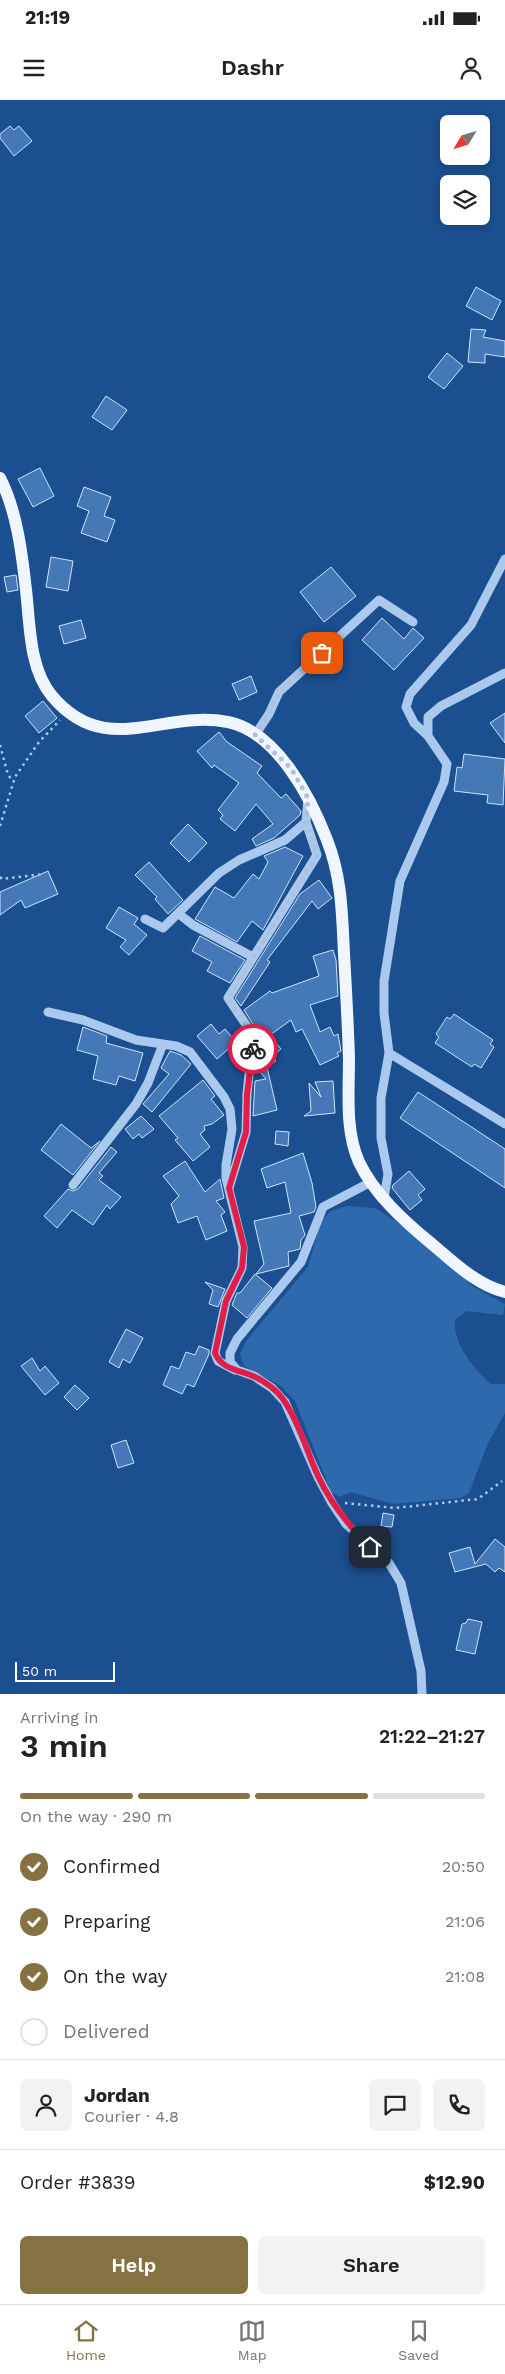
<!DOCTYPE html>
<html lang="en">
<head>
<meta charset="utf-8">
<style>
  body { margin:0; font-family:"Work Sans",sans-serif; background:#f2f2f2; color:#222; height:100vh; display:flex; flex-direction:column; font-size:19px; white-space:nowrap }
  * { box-sizing:border-box; margin:0 }
  p { font-size:16px; color:#767676 }
  .icon { flex:none; width:28px; height:28px; fill:none; stroke:currentColor; stroke-width:2; stroke-linecap:round; stroke-linejoin:round }
  .map { position:relative; height:1594px; overflow:hidden }
  .sheet { display:flex; flex-direction:column; background:#fff; flex:1 }
  .sheet>* { flex:none }
  .needle { width:32px; rotate:232deg }
  .buttons { position:absolute; left:440px; top:15px; display:grid; gap:10px }
  .buttons a { display:grid; place-items:center; width:50px; height:50px; border-radius:8px; background:#fff; box-shadow:0 2px 8px #0003; font-size:25px }
  .scale { position:absolute; left:15px; bottom:12px; width:100px; box-sizing:border-box; padding-left:5px; border:2px solid #fff; border-top:0; font-size:14px; line-height:18px; white-space:nowrap; color:#fff; -webkit-text-stroke:4px #1b4f8f; paint-order:stroke }
  .pin { position:absolute; display:grid; place-items:center; width:42px; height:42px; color:#fff; margin:-21px; border-radius:10px; box-shadow:0 2px 8px #0006 }
  .courier { position:absolute; display:grid; place-items:center; width:50px; height:50px; margin:-25px; border:4px solid #e11d48; border-radius:50%; background:#fff; color:#222; box-shadow:0 1px 6px #0007 }
  .head em { font-style:normal; font-weight:600 }
  .head div { display:flex; flex-direction:column-reverse }
  .head { display:flex; align-items:center; justify-content:space-between; height:85px; padding:0 20px }
  h1 { font-size:32px; font-weight:600; line-height:38px }
  .bar { display:grid; grid-template-columns:repeat(4,1fr); gap:8px 5px; align-content:center; height:60px; padding:0 20px }
  .bar i { height:6px; border-radius:4px; background:#e0e0e0 }
  .bar .on { background:#857141 }
  .bar p { grid-column:span 4 }
  .line { display:flex; align-items:center; gap:12px; padding:0 20px; border-top:1px solid #e0e0e0 }
  .line div { flex:1 }
  .round { display:grid; place-items:center; flex:none; width:52px; height:52px; border-radius:8px; background:#f2f2f2 }
  ol { padding:0 20px; list-style:none }
  li { display:flex; align-items:center; gap:15px; height:55px }
  li p { margin-inline-start:auto }
  li .icon { padding:5px; border-radius:50%; background:#857141; color:#fff; stroke-width:4 }
  li:last-child { color:#767676 }
  li i { width:28px; height:28px; border:2px solid #e0e0e0; border-radius:50% }
  .button { display:flex; gap:10px; margin-top:auto; padding:10px 20px }
  .button a { flex:1; height:58px; border-radius:8px; background:#857141; color:#fff; font-size:20px; font-weight:600; line-height:58px; text-align:center }
  .button a+a { background:#f2f2f2; color:#222 }
  .status { display:flex; justify-content:space-between; align-items:center; height:35px; padding:0 25px; background:#fff; direction:ltr }
  .status svg { height:14px; fill:currentColor }
  header { display:flex; justify-content:space-between; align-items:center; height:65px; padding:0 20px; background:#fff; font-size:22px; font-weight:600 }
  .dock { display:flex; justify-content:space-around; align-items:center; height:70px; border-top:1px solid #e0e0e0; background:#fff; font-size:14px; color:#767676 }
  .dock a { display:grid; justify-items:center; gap:2px }
  .dock .on { color:#857141 }
  .map>svg:first-child { display:block }
  .green { fill:#2e69ad }
  .building { fill:#4478b7; stroke:#cfe3fa }
  .lines { fill:none; stroke-linecap:round; stroke-linejoin:round }
  .path { stroke:#a9c9ee; stroke-width:2.5; stroke-dasharray:2.5 4; stroke-linecap:butt }
  .minor { stroke:#a9c9ee; stroke-width:9 }
  .major { stroke:#f0f6ff; stroke-width:12 }
  .done { stroke:#afc1d8; stroke-width:5; stroke-dasharray:0 9 }
  .route { stroke:#e11d48; stroke-width:6 }
</style>
</head>
<body>
<div class="status"><b>21:19</b><svg viewBox="0 0 49 12"><path d="M0 12V9h3v3zM5 12V6h3v6zM10 12V3h3v9zM15 12V0h3v12zM26 1h20v11H26zM47 4h2v5h-2z"/></svg></div>
<header><svg class="icon" aria-label="menu" viewBox="0 0 24 24"><path d="M4 6h16M4 12h16M4 18h16"/></svg>Dashr<svg class="icon" aria-label="person" viewBox="0 0 24 24"><circle cx="12" cy="8" r="4"/><path d="M4 21q1-7 8-7t8 7"/></svg></header>
<div class="map">
<svg width="505" height="1594" viewBox="0 0 505 1594">
  <rect width="100%" height="100%" fill="#1b4f8f"/>
  <path class="green" d="M346,1106L375,1108L397,1122L474,1187L505,1204L503,1215L467,1211L455,1220C452,1243 475,1270 491,1284H505V1313L488,1343L469,1393L461,1398L393,1404L350,1392L340,1397L331,1392L295,1301L281,1286L244,1266L240,1254L247,1240L308,1167L321,1121L331,1111Z"/>
  <path class="building" d="M10,26L14,30L19,26L32,41L14,56L0,38V34Z
    M476,187L501,201L492,220L466,206Z
    M471,229L486,230L483,237L505,241V257L485,254V263L468,262Z
    M447,253L463,266L444,289L428,277Z
    M106,296L127,310L112,330L92,317Z
    M40,368L54,396L33,407L18,379Z
    M84,387L111,397L104,416L115,420L107,442L81,433L89,411L77,406Z
    M51,457L73,461L68,491L46,487Z
    M331,467L356,496L324,522L300,492Z
    M16,475L18,490L7,492L4,477Z
    M382,518L404,539L413,528L424,538L394,570L362,540Z
    M81,520L86,538L64,544L59,526Z
    M251,576L257,592L239,600L232,584Z
    M43,601L57,618L39,633L25,616Z
    M505,613V643L490,623Z
    M219,632L227,642L262,666L257,673L281,698L286,694L301,711L300,715L274,738L256,746L252,739L273,724L256,704L235,731L220,719L223,715L218,710L239,683L214,665L212,668L197,651Z
    M464,654L505,659L503,705L487,703L488,695L454,691L457,667L462,668Z
    M188,724L207,743L189,762L170,743Z
    M285,747L303,756L263,830L252,821L237,842L195,819L215,787L234,798L253,774L259,779L268,762L264,756Z
    M149,762L183,800L168,814L155,799L157,797L135,775Z
    M48,771L58,794L25,808L21,800L0,815V792Z
    M319,780L332,798L318,809L312,801L267,860L270,862L241,906L235,898L300,794Z
    M119,807L138,818L134,824L147,835L129,855L120,847L126,840L106,828Z
    M200,836L245,860L230,883L207,871L212,862L192,851Z
    M333,850L336,860L338,896L310,905L320,932L330,927L334,936L338,934L341,951L337,953L339,956L320,965L302,929L296,932L291,920L270,935L281,949L272,957L276,961L267,967L277,1010L253,1016L255,981L266,979L256,967L258,932L244,910L270,891L272,893L319,876L313,856Z
    M454,914L493,940L490,944L494,947L481,968L474,964L472,967L435,943L439,937L436,934L447,917L450,919Z
    M211,924L219,934L225,929L236,942L217,959L197,936Z
    M83,927L107,936L106,943L143,953L135,981L119,976L116,985L93,979L98,956L77,950Z
    M170,951L181,955L191,964L152,1012L143,1004L169,974L161,968Z
    M203,980L215,996L211,999L224,1015L212,1024L204,1026L205,1030L200,1034L210,1047L193,1061L175,1040L178,1038L159,1016Z
    M333,981L335,1013L304,1016L311,1011L309,983L321,997L315,982Z
    M418,992L505,1049V1088L400,1018Z
    M141,1016L154,1029L142,1038L139,1034L133,1039L125,1029Z
    M61,1024L91,1048L100,1041L73,1075L41,1050Z
    M276,1031L289,1032L288,1046L275,1044Z
    M111,1047L117,1052L99,1073L103,1076L99,1080L121,1097L110,1109L107,1105L93,1125L72,1110L57,1128L44,1116L68,1089L73,1091L78,1089Z
    M303,1053L312,1083L316,1107L314,1112L299,1116L305,1135L301,1140L300,1149L288,1152L289,1166L256,1174L264,1164L254,1121L291,1113L285,1082L267,1088L261,1069Z
    M185,1061L205,1092L220,1079L224,1098L216,1101L225,1112L221,1115L227,1131L206,1140L197,1116L178,1123L171,1104L179,1096L163,1076Z
    M409,1071L425,1089L418,1095L422,1100L410,1110L392,1088L393,1085Z
    M255,1174L272,1188L247,1218L232,1205L237,1193H240Z
    M205,1182L225,1189L218,1207L209,1204L213,1190Z
    M126,1229L143,1238L130,1263L123,1259L119,1268L109,1262Z
    M199,1246L209,1250V1254L194,1287L187,1284L182,1294L163,1285L171,1266L179,1269L186,1252L195,1255Z
    M32,1258L40,1271L45,1266L59,1283L45,1295L21,1266Z
    M75,1285L89,1298L77,1310L64,1297Z
    M126,1340L134,1363L118,1368L111,1345Z
    M383,1413L394,1415L392,1427L381,1426Z
    M495,1439L505,1447V1472L499,1468L495,1472L486,1464L455,1472L449,1453L470,1447L475,1464Z
    M468,1519L482,1522L475,1554L456,1550L462,1524L466,1523Z"/>
  <g class="lines">
    <path class="path" d="M0,645L8,675L14,682
      M0,726L15,677L39,642L60,620
      M0,777L2,779L44,774
      M345,1403L395,1408L478,1399L502,1381"/>
    <path class="minor" d="M255,635L269,614L279,592L379,500L413,522
      M428,636L414,623L406,607L410,594L471,525L505,459
      M179,814L193,825L253,857
      M145,819L163,828L219,773L239,760L285,740L306,722L308,698
      M48,912L83,920L136,940L176,946L190,952L224,997L230,1009L232,1029L226,1065V1078L243,1147L242,1168L226,1201L215,1253L218,1261L235,1270
      M389,953L505,1024
      M371,1082L323,1107L301,1162L237,1239L230,1253V1262L237,1270L254,1276L272,1288L285,1302L318,1377L332,1403L346,1424L389,1463L401,1483L421,1571L422,1594
      M73,1085L136,1004L148,983L163,944
      M229,1088L246,1032L247,994L253,935L228,898L317,755L306,722
      M384,1098L388,1074L381,1038V998L389,953L384,913V881L400,781L444,682L447,664L428,636V617L441,606L505,573"/>
    <path class="major" d="M0,378C17,411 22,454 26,490C30,524 29,569 52,596C106,660 162,609 228,622C277,632 311,698 327,740C342,778 342,814 344,854C346,889 348,924 349,959C349,992 345,1031 359,1062C374,1094 405,1122 432,1144C453,1162 477,1185 505,1192"/>
  </g>
  <g class="lines">
    <path class="done" d="M253,949C253,922 237,920 228,898L317,755L306,722L308,698L291,668L255,635L269,614L279,592L322,553"/>
    <path class="route" d="M253,949L247,994L246,1032L229,1088L244,1147L242,1168L226,1201L215,1253C221,1269 239,1270 253,1276C265,1281 278,1291 285,1302C300,1325 307,1352 318,1376C331,1404 349,1426 370,1447"/>
  </g>
</svg>
<div class="buttons">
<a><svg class="needle" viewBox="-14 -14 28 28"><path d="M0-13l5 13h-10z" fill="#e53935"/><path d="M0 13l5-13h-10z" fill="#767676"/></svg></a>
<a><svg class="icon" aria-label="layers" viewBox="0 0 24 24"><path d="M12 4l9 5-9 5-9-5zM3 14l9 5 9-5"/></svg></a>
</div>
<div class="scale">50 m</div>
<div class="pin" style="left:322px;top:553px;background:#ea580c"><svg class="icon" aria-label="bag" viewBox="0 0 24 24"><path d="M5 8h14l-1 12H6zM9 8a3 3 0 0 1 6 0"/></svg></div>
<div class="pin" style="left:370px;top:1447px;background:#1f2937"><svg class="icon" aria-label="home" viewBox="0 0 24 24"><path d="M3 11l9-7 9 7M6 9v11h12V9"/></svg></div>
<div class="courier" style="left:253px;top:949px"><svg class="icon" aria-label="bike" viewBox="0 0 24 24"><circle cx="6" cy="16" r="4"/><circle cx="18" cy="16" r="4"/><path d="M6 16l4-8h5l3 8M10 8l3 8H6M13 5h3"/></svg></div>
</div>
<section class="sheet">
<div class="head"><div><h1>3 min</h1><p>Arriving in</p></div><em>21:22–21:27</em></div>
<div class="bar"><i class="on"></i><i class="on"></i><i class="on"></i><i></i><p>On the way · 290 m</p></div>
<ol>
<li><svg class="icon" aria-label="check" viewBox="0 0 24 24"><path d="M5 12l5 5 9-10"/></svg>Confirmed<p>20:50</p></li>
<li><svg class="icon" aria-label="check" viewBox="0 0 24 24"><path d="M5 12l5 5 9-10"/></svg>Preparing<p>21:06</p></li>
<li><svg class="icon" aria-label="check" viewBox="0 0 24 24"><path d="M5 12l5 5 9-10"/></svg>On the way<p>21:08</p></li>
<li><i></i>Delivered</li>
</ol>
<div class="line" style="height:90px"><a class="round"><svg class="icon" aria-label="person" viewBox="0 0 24 24"><circle cx="12" cy="8" r="4"/><path d="M4 21q1-7 8-7t8 7"/></svg></a><div><b>Jordan</b><p>Courier · 4.8</p></div><a class="round"><svg class="icon" aria-label="chat" viewBox="0 0 24 24"><path d="M4 5h16v11H9l-5 4z"/></svg></a><a class="round"><svg class="icon" aria-label="phone" viewBox="0 0 24 24"><path d="M5 4h4l2 5-3 2q2 4 5 5l2-3 5 2v4C11 20 4 13 5 4z"/></svg></a></div>
<div class="line" style="height:65px"><div>Order #3839</div><b>$12.90</b></div>
<div class="button"><a>Help</a><a>Share</a></div>
</section>
<nav class="dock">
<a class="on"><svg class="icon" aria-label="home" viewBox="0 0 24 24"><path d="M3 11l9-7 9 7M6 9v11h12V9"/></svg>Home</a>
<a><svg class="icon" aria-label="map" viewBox="0 0 24 24"><path d="M3 6l6-2 6 2 6-2v14l-6 2-6-2-6 2zM9 4v14M15 6v14"/></svg>Map</a>
<a><svg class="icon" aria-label="saved" viewBox="0 0 24 24"><path d="M7 4h10v16l-5-4-5 4z"/></svg>Saved</a>
</nav>
</body>
</html>
